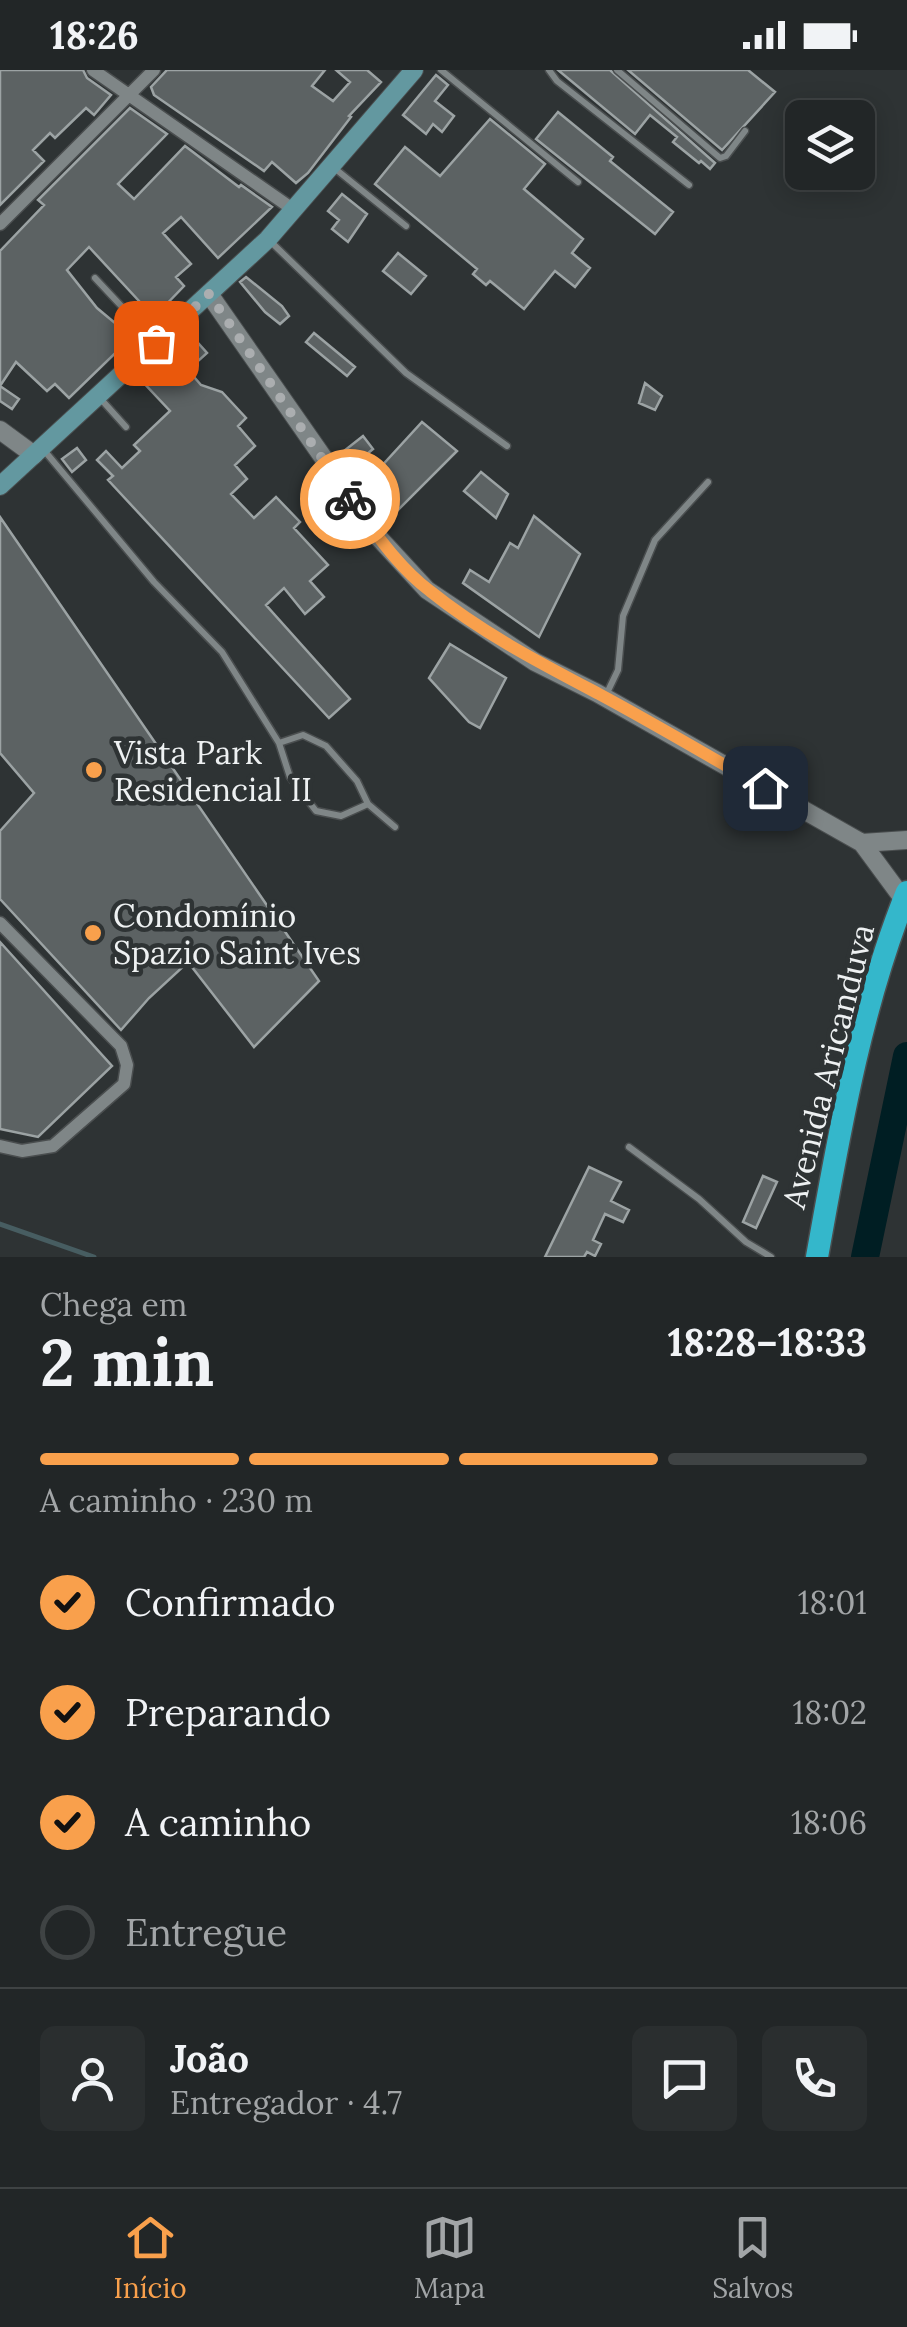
<!DOCTYPE html>
<html lang="pt">
<head>
<meta charset="utf-8">
<style>
  body { margin:0; font-family:Lora,serif; background:#2a2e2f; color:#f1f3f6; height:100vh; display:flex; flex-direction:column; font-size:38px; white-space:nowrap }
  * { box-sizing:border-box; margin:0 }
  p { font-size:32px; color:#a2a5a7 }
  .icon { flex:none; width:55px; height:55px; fill:none; stroke:currentColor; stroke-width:2; stroke-linecap:round; stroke-linejoin:round }
  .map { position:relative; height:1187px; overflow:hidden }
  .drawer { display:flex; flex-direction:column; background:#222627; flex:1 }
  .drawer>* { flex:none }
  .buttons { position:absolute; left:785px; top:30px; display:grid; gap:20px }
  .buttons a { display:grid; place-items:center; width:90px; height:90px; border-radius:15px; background:#222627; box-shadow:0 5px 25px #0003,0 0 0 2px #3f4344; font-size:50px }
  .pin { position:absolute; display:grid; place-items:center; width:85px; height:85px; color:#fff; margin:-42px; border-radius:20px; box-shadow:0 5px 15px #0006 }
  .courier { position:absolute; display:grid; place-items:center; width:100px; height:100px; margin:-50px; border:8px solid #f9a04c; border-radius:50%; background:#fff; color:#222; box-shadow:0 2px 12px #0007 }
  .summary em { font-style:normal; font-weight:800 }
  .summary div { display:flex; flex-direction:column-reverse }
  .summary { display:flex; align-items:center; justify-content:space-between; height:170px; padding:0 40px }
  h1 { font-size:65px; font-weight:800; line-height:75px }
  .bar { display:grid; grid-template-columns:repeat(4,1fr); gap:15px 10px; align-content:center; height:120px; padding:0 40px }
  .bar i { height:12px; border-radius:8px; background:#3f4344 }
  .bar .current { background:#f9a04c }
  .bar p { grid-column:span 4 }
  .line { display:flex; align-items:center; gap:25px; padding:0 40px; border-top:2px solid #3f4344 }
  .line div { flex:1 }
  .round { display:grid; place-items:center; flex:none; width:105px; height:105px; border-radius:15px; background:#2a2e2f }
  ol { padding:0 40px; list-style:none }
  li { display:flex; align-items:center; gap:30px; height:110px }
  li p { margin-inline-start:auto }
  li .icon { padding:10px; border-radius:50%; background:#f9a04c; color:#111; stroke-width:4 }
  li:last-child { color:#a2a5a7 }
  li i { width:55px; height:55px; border:5px solid #3f4344; border-radius:50% }
  .status { display:flex; justify-content:space-between; align-items:center; height:70px; padding:0 50px; background:#222627; direction:ltr }
  .status svg { height:28px; fill:currentColor }
  .dock { display:flex; justify-content:space-around; align-items:center; height:140px; border-top:2px solid #3f4344; background:#222627; font-size:28px; color:#a2a5a7 }
  .dock a { display:grid; justify-items:center; gap:5px }
  .dock .current { color:#f9a04c }
  .map>svg:first-child { display:block }
  .lines { fill:none; stroke-linecap:round; stroke-linejoin:round }
  .stream { stroke:#475d61; stroke-width:5 }
  .river { stroke:#001e23; stroke-width:28 }
  .building { fill:#5c6263; stroke:#9ca3a4; stroke-width:2.5 }
  .service-casing { stroke:#4a4e4f; stroke-width:9 }
  .minor-casing { stroke:#4a4e4f; stroke-width:15 }
  .tertiary-casing { stroke:#4a4e4f; stroke-width:20 }
  .secondary-casing { stroke:#4a4e4f; stroke-width:20 }
  .trunk-casing { stroke:#4a4e4f; stroke-width:25 }
  .service { stroke:#7f8687; stroke-width:6 }
  .minor { stroke:#7f8687; stroke-width:12 }
  .tertiary { stroke:#7f8687; stroke-width:18 }
  .secondary { stroke:#6398a0; stroke-width:18 }
  .trunk { stroke:#34b7cb; stroke-width:22 }
  .done { stroke:#abaeb0; stroke-width:10; stroke-dasharray:0 18 }
  .route { stroke:#f9a04c; stroke-width:12 }
  .poi-dot { fill:#f9a04c; stroke:#2e3334; stroke-width:4 }
  .labels { text-anchor:middle; dominant-baseline:central; stroke-width:9; stroke-linejoin:round; paint-order:stroke }
  .poi-label { font-size:32px; fill:#eef1f2; stroke:#2e3334; text-anchor:start }
  .street-label { font-size:32px; fill:#eef1f2; stroke:#2e3334 }
</style>
</head>
<body>
<div class="status"><b>18:26</b><svg viewBox="0 0 49 12"><path d="M0 12V9h3v3zM5 12V6h3v6zM10 12V3h3v9zM15 12V0h3v12zM26 1h20v11H26zM47 4h2v5h-2z"/></svg></div>
<div class="map">
<svg width="907" height="1187" viewBox="0 0 907 1187">
  <rect width="100%" height="100%" fill="#2e3334"/>
  <g class="lines">
    <path class="stream" d="M0,1154L94,1187"/>
    <path class="river" d="M865,1187L907,986"/>
  </g>
  <path class="building" d="M0,0H83L87,8L111,25L94,45L86,38L55,68L50,63L33,80L44,91L0,135Z
    M167,0H325L312,16L333,31L350,12L336,0H367L381,12L349,46L351,47L308,103L296,113L272,92L264,101L154,25L151,17Z
    M558,0H610L715,93L710,99L701,91L699,93L673,72L677,67L650,45L635,64Z
    M628,0H748L775,22L722,80Z
    M436,5L448,15L435,31L454,46L442,62L433,54L426,64L403,45Z
    M130,38L167,64L118,114L134,129L185,76L239,117L241,115L272,137L218,188L181,147L163,163L191,194L176,207L184,216L156,245H152L89,177L67,200L97,238L115,253L120,248L135,264L69,328L55,314L47,321L16,292L0,316V181L44,135L38,130Z
    M558,42L613,87L610,91L673,142L655,164L536,69Z
    M490,49L545,94L524,119L583,169L572,183L590,198L575,217L555,201L524,239L490,211L486,215L473,204L477,199L375,114L405,77L440,106Z
    M342,124L367,144L348,172L332,159L339,150L328,141Z
    M398,183L426,206L411,224L383,201Z
    M246,207L282,236L289,246L280,254L265,242L240,212Z
    M314,263L355,297L347,306L306,272Z
    M191,265L207,283L188,300L201,315L222,322L246,348L238,356L255,376L235,395L247,409L231,424L254,448L276,427L300,452L294,458L328,495L310,511L324,527L305,544L284,518L266,535L350,629L329,648L108,410L113,406L97,390L106,381L122,398L140,381L134,375L170,341L141,310L167,287L177,296L188,285L180,275Z
    M645,313L662,326L655,340L639,333Z
    M0,316L19,329L12,339L0,331Z
    M422,352L457,381L396,442L367,412Z
    M363,366L373,379L354,395L344,381Z
    M77,378L86,390L72,402L62,389Z
    M481,402L508,424L496,448L464,421Z
    M534,446L580,484L539,567L463,513L470,500L489,512L510,473L518,478Z
    M0,447L319,911L254,977L188,892L149,928L121,960L0,829V761L34,723L0,683Z
    M450,574L506,608L480,658L469,652L429,608Z
    M0,872L112,996L38,1067L0,1059Z
    M589,1097L621,1112L611,1131L629,1140L623,1152L605,1144L593,1170L601,1174L595,1186L587,1182L584,1187H545Z
    M763,1106L777,1112L756,1158L743,1152Z"/>
  <g class="lines">
    <g class="service-casing">
      <path id="service" d="M441,0L578,112
        M549,0L557,11L689,115
        M617,0L720,88L726,86L745,61
        M333,97L406,156
        M269,170L406,303L507,376
        M95,208L155,272
        M99,327L126,357
        M43,379L154,512L222,582L279,673L290,707L316,741L341,746L368,734
        M606,625L618,600L623,546L655,470L708,412
        M279,673L303,665L326,676L357,711L368,734L395,757
        M629,1077L699,1129L746,1172L771,1187"/>
    </g>
    <g class="minor-casing">
      <path id="minor" d="M93,0L294,140
        M0,154L154,0
        M0,853L121,976L127,995L124,1014L53,1076L22,1081L0,1076"/>
    </g>
    <g class="tertiary-casing">
      <path id="tertiary" d="M209,224L380,469L427,520L535,592L597,623L862,773L904,830
        M0,360L34,385
        M862,773L907,770"/>
    </g>
    <g class="secondary-casing">
      <path id="secondary" d="M0,416L268,169L414,0"/>
    </g>
    <g class="trunk-casing">
      <path id="trunk" d="M817,1187C839,1065 860,938 907,822"/>
    </g>
    <use href="#service" class="service"/>
    <use href="#minor" class="minor"/>
    <use href="#tertiary" class="tertiary"/>
    <use href="#secondary" class="secondary"/>
    <use href="#trunk" class="trunk"/>
  </g>
  <g class="lines">
    <path class="done" d="M156,273L209,224L350,429"/>
    <path class="route" d="M350,429C374,461 398,497 430,521C482,563 540,593 599,624C655,654 710,687 765,718"/>
  </g>
  <g class="poi-dot">
    <circle cx="94" cy="700" r="10"/>
    <circle cx="93" cy="863" r="10"/>
  </g>
  <g class="labels">
    <g class="poi-label">
      <text x="114" y="682">Vista Park<tspan x="114" dy="37">Residencial II</tspan></text>
      <text x="113" y="845">Condomínio<tspan x="113" dy="37">Spazio Saint Ives</tspan></text>
    </g>
    <g class="street-label">
      <text transform="translate(828 996) rotate(-76)">Avenida Aricanduva</text>
    </g>
  </g>
</svg>
<div class="buttons">
<a><svg class="icon" aria-label="layers" viewBox="0 0 24 24"><path d="M12 4l9 5-9 5-9-5zM3 14l9 5 9-5"/></svg></a>
</div>
<div class="pin" style="left:156px;top:273px;background:#ea580c"><svg class="icon" aria-label="bag" viewBox="0 0 24 24"><path d="M5 8h14l-1 12H6zM9 8a3 3 0 0 1 6 0"/></svg></div>
<div class="pin" style="left:765px;top:718px;background:#1f2937"><svg class="icon" aria-label="home" viewBox="0 0 24 24"><path d="M3 11l9-7 9 7M6 9v11h12V9"/></svg></div>
<div class="courier" style="left:350px;top:429px"><svg class="icon" aria-label="bike" viewBox="0 0 24 24"><circle cx="6" cy="16" r="4"/><circle cx="18" cy="16" r="4"/><path d="M6 16l4-8h5l3 8M10 8l3 8H6M13 5h3"/></svg></div>
</div>
<section class="drawer">
<div class="summary"><div><h1>2 min</h1><p>Chega em</p></div><em>18:28–18:33</em></div>
<div class="bar"><i class="current"></i><i class="current"></i><i class="current"></i><i></i><p>A caminho · 230 m</p></div>
<ol>
<li><svg class="icon" aria-label="check" viewBox="0 0 24 24"><path d="M5 12l5 5 9-10"/></svg>Confirmado<p>18:01</p></li>
<li><svg class="icon" aria-label="check" viewBox="0 0 24 24"><path d="M5 12l5 5 9-10"/></svg>Preparando<p>18:02</p></li>
<li><svg class="icon" aria-label="check" viewBox="0 0 24 24"><path d="M5 12l5 5 9-10"/></svg>A caminho<p>18:06</p></li>
<li><i></i>Entregue</li>
</ol>
<div class="line" style="height:180px"><a class="round"><svg class="icon" aria-label="person" viewBox="0 0 24 24"><circle cx="12" cy="8" r="4"/><path d="M4 21q1-7 8-7t8 7"/></svg></a><div><b>João</b><p>Entregador · 4.7</p></div><a class="round"><svg class="icon" aria-label="chat" viewBox="0 0 24 24"><path d="M4 5h16v11H9l-5 4z"/></svg></a><a class="round"><svg class="icon" aria-label="phone" viewBox="0 0 24 24"><path d="M5 4h4l2 5-3 2q2 4 5 5l2-3 5 2v4C11 20 4 13 5 4z"/></svg></a></div>
</section>
<nav class="dock">
<a class="current"><svg class="icon" aria-label="home" viewBox="0 0 24 24"><path d="M3 11l9-7 9 7M6 9v11h12V9"/></svg>Início</a>
<a><svg class="icon" aria-label="map" viewBox="0 0 24 24"><path d="M3 6l6-2 6 2 6-2v14l-6 2-6-2-6 2zM9 4v14M15 6v14"/></svg>Mapa</a>
<a><svg class="icon" aria-label="saved" viewBox="0 0 24 24"><path d="M7 4h10v16l-5-4-5 4z"/></svg>Salvos</a>
</nav>
</body>
</html>
